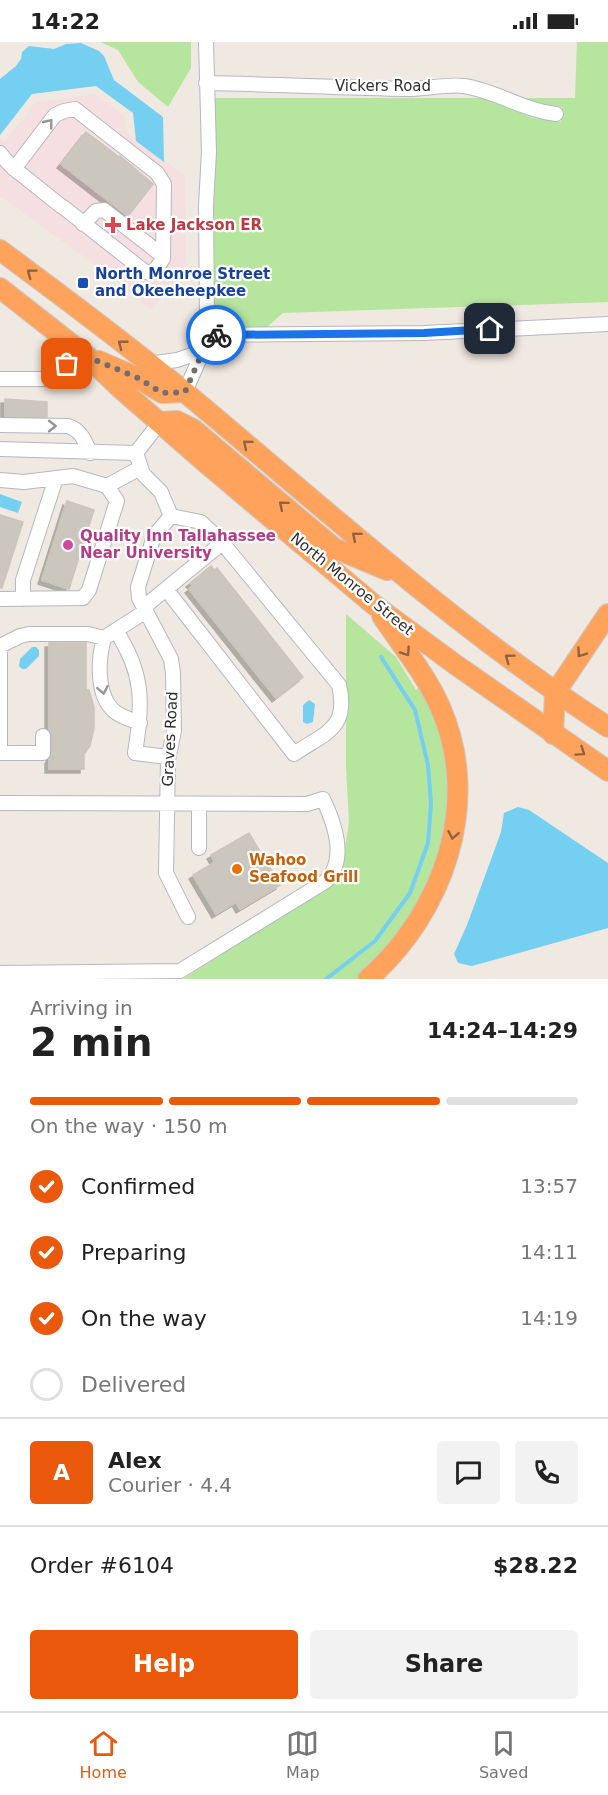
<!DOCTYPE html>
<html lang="en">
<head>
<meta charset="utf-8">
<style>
  body { margin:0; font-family:"DejaVu Sans",sans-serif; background:#f2f2f2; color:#222; height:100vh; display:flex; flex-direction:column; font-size:22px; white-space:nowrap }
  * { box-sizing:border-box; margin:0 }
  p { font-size:20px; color:#767676 }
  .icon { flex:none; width:33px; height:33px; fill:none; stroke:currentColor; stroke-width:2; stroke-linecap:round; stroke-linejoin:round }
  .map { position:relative; height:937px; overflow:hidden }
  .drawer { display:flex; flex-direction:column; background:#fff; flex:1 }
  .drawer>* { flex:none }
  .pin { position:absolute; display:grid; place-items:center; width:51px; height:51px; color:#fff; margin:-26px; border-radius:12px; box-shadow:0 3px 9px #0006 }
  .courier { position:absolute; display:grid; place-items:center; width:60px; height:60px; margin:-30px; border:4px solid #1a73e8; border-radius:50%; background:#fff; color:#222; box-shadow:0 2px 8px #0007 }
  .headline em { font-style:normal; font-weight:800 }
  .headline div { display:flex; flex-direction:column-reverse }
  .headline { display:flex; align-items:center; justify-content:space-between; height:102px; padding:0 30px }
  h1 { font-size:39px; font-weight:800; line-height:45px }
  .bar { display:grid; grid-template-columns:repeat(4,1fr); gap:9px 6px; align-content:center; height:72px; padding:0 30px }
  .bar i { height:8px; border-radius:4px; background:#e0e0e0 }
  .bar .on { background:#ea580c }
  .bar p { grid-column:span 4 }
  .line { display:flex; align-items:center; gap:15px; padding:0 30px; border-top:2px solid #e0e0e0 }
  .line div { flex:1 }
  .round { display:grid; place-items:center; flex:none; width:63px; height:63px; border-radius:6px; background:#f2f2f2 }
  ol { padding:0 30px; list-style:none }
  li { display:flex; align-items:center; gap:18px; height:66px }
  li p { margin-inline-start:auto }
  li .icon { padding:6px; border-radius:50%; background:#ea580c; color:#fff; stroke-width:4 }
  li:last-child { color:#767676 }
  li i { width:33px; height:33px; border:3px solid #e0e0e0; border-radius:50% }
  .action { display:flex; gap:12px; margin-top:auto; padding:12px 30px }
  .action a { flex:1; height:69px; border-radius:6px; background:#ea580c; color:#fff; font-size:24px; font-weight:800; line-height:69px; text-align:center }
  .action a+a { background:#f2f2f2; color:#222 }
  .status { display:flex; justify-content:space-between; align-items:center; height:42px; padding:0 30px; background:#fff; direction:ltr }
  .status svg { height:16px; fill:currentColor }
  .tab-bar { display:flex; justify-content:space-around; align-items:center; height:84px; border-top:2px solid #e0e0e0; background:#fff; font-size:16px; color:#767676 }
  .tab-bar a { display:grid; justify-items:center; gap:3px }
  .tab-bar .on { color:#ea580c }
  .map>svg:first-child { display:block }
  .medical { fill:#f5dfe0 }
  .green { fill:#b6e59e }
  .water { fill:#75cff0 }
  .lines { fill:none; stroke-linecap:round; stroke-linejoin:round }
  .stream { stroke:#75cff0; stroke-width:4 }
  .building { fill:#cbc7bf; stroke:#cbc5ba; stroke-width:1.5; filter:url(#shadow) }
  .minor-casing { stroke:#b4b7c1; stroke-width:16 }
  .highway-casing { stroke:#c9c9c9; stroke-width:22 }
  .minor { stroke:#fff; stroke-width:14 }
  .highway { stroke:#ffa35c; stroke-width:20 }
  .oneway { stroke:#969696 }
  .oneway2 { stroke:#8c6343 }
  .done { stroke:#726f6d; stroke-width:6; stroke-dasharray:0 10.8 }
  .route { stroke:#1a73e8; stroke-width:8 }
  .health-dot { fill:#e0444e; stroke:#fff; stroke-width:2 }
  .transit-dot { fill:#1a4fb4; stroke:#fff; stroke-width:2 }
  .hotel-dot { fill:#d1479c; stroke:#fff; stroke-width:2 }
  .food-dot { fill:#e8710a; stroke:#fff; stroke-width:2 }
  .labels { text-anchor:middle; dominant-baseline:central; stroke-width:4.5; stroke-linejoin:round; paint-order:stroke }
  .street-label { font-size:15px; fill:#2e2e2e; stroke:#fff }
  .health-label { font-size:15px; font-weight:bold; fill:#be3a42; stroke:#fff; text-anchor:start }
  .transit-label { font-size:15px; font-weight:bold; fill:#164399; stroke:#fff; text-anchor:start }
  .hotel-label { font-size:15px; font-weight:bold; fill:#b23c85; stroke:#fff; text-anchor:start }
  .food-label { font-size:15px; font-weight:bold; fill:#c56008; stroke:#fff; text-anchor:start }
</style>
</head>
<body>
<div class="status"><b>14:22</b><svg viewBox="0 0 49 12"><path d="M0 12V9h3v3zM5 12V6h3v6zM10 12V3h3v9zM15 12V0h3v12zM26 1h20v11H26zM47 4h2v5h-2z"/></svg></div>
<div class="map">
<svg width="608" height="937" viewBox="0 0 608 937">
  <defs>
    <filter id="shadow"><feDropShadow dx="-4" dy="4" stdDeviation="0" flood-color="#0004"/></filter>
  </defs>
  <rect width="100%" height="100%" fill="#efe9e1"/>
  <path class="medical" d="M96,52L124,74L126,90L185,134L186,230L151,267L82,213L0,154V96L5,100L36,60Z"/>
  <path class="green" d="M100,0H191V26L168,65L138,40L118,8Z
    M577,0H608V260L283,271L267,285L213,286V56H483L533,76L561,80L562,65L537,63L522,56H575Z
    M346,572L396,615L416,648L419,645L441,680L452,757L430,851L361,937H183L313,854L341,832L349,780L346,725Z"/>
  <path class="water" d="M81,1L99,9L104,14L114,38L163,75L164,120L136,99L133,71L96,44L32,52L0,93V37L16,24L21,17L22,10L29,4L54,7L66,2Z
    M0,452L22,460L18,471L0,465Z
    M32,605H36L39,608V614L26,627H22L19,624L20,617Z
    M309,658L315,662L313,680L307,682L303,680V663Z
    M518,765L529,768L608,821V886L472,924L458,921L454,912L467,883L501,790L504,771Z"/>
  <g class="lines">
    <path class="stream" d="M326,937L375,899L410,851L428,801L431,761L428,723L415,668L381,615"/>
  </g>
  <path class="building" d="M86,90L119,115L120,114L153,142L128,174L61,122Z
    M5,357L47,360V375L5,374Z
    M67,459L94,468L69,547L42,538Z
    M0,473L23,480L2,546H0Z
    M211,524L214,528L217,526L303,635L276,656L189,547L193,544L190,541Z
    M49,601H86V648H89L94,665V686L90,704L84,712V727H49V718L52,711V693L49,687Z
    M249,791L280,843L240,867L236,860L216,872L193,833L215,820L211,813Z"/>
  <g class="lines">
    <g class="minor-casing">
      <path id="minor" d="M206,41C274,42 341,46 409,47C427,47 445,42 464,44C497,49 522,68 556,72
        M0,111C6,119 12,126 21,132L61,164L63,165L144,229L150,231L155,228L163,217L164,142L157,131L75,67L64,69L55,73L14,127
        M83,182L96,169L104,168L163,214
        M206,293L424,291L608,282
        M148,322L177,318L203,309
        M55,326L60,293
        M0,337H45L55,326L88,315
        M185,350L203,309L207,280L206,163L209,110L206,0
        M160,380L136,411L143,432L161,450L171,474L154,494L138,545L139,556L171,617L173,631L174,689L168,718L166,831L188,875
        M0,383L68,384C81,388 85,399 90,411
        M0,407L136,411
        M0,438L24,440L73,434L107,444L117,459L89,548L83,556L0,557
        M107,444L140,426
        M166,547L294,712C326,690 349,687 339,643L220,498L201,480L171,474
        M23,557V538L56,436
        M144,565L222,501
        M116,589C144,631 143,662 135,711L168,715
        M104,596C98,617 96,653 114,669C121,675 132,678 140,681
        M0,604L20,594L29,592H88L104,596L146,569
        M0,604V711
        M0,711H43V694
        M0,761L307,762L323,757C334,780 348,817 326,839L180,929L0,931
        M199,762V806"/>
    </g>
    <g class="highway-casing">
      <path id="highway" d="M0,208C63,255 127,302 187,352C325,467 458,588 608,685
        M0,246L88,315L121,347L207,422L373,562L456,623L608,729
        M99,319L138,336L162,351L185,350
        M160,380L177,379L193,387L334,506L387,528
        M553,692L555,651L608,572
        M368,937C443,871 482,762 441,667C427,634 402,604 382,574"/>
    </g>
    <use href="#minor" class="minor"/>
    <use href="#highway" class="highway"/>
  </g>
  <defs><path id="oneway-chevron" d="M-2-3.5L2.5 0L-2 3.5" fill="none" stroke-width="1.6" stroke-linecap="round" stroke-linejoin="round" transform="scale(1.5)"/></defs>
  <g class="oneway">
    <use href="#oneway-chevron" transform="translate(49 81) rotate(-51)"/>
    <use href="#oneway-chevron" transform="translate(52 384)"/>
    <use href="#oneway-chevron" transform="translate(103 648) rotate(79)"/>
  </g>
  <g class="oneway2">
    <use href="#oneway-chevron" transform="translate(31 231) rotate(-143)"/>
    <use href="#oneway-chevron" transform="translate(122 302) rotate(-142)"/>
    <use href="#oneway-chevron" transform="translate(247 402) rotate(-140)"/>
    <use href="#oneway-chevron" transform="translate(283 463) rotate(-140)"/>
    <use href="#oneway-chevron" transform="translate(356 494) rotate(-140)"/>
    <use href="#oneway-chevron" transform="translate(406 610) rotate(56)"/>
    <use href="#oneway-chevron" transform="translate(581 611) rotate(125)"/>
    <use href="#oneway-chevron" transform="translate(509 616) rotate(-143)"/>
    <use href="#oneway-chevron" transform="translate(581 710) rotate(34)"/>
    <use href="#oneway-chevron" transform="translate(453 793) rotate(101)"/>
  </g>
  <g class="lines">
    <path class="done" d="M67,322L88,315L138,336L162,351L185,350L203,309L206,293H216"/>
    <path class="route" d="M216,293L424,291L490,287"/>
  </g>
  <path class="health-dot" d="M110 174h6v6h6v6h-6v6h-6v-6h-6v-6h6z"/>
  <rect class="transit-dot" x="77" y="235" width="12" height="12" rx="3"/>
  <circle class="hotel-dot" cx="68" cy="503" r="6"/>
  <circle class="food-dot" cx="237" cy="827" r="6"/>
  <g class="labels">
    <g class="street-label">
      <text x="383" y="44">Vickers Road</text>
      <text transform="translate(352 542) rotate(39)">North Monroe Street</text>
      <text transform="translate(170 697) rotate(-87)">Graves Road</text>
    </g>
    <g class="health-label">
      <text x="126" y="183">Lake Jackson ER</text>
    </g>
    <g class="transit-label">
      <text x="95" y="232">North Monroe Street<tspan x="95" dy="17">and Okeeheepkee</tspan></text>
    </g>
    <g class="hotel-label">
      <text x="80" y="494">Quality Inn Tallahassee<tspan x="80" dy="17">Near University</tspan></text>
    </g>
    <g class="food-label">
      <text x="249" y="818">Wahoo<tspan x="249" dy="17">Seafood Grill</tspan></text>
    </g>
  </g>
</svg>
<div class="pin" style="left:67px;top:322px;background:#ea580c"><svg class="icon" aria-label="bag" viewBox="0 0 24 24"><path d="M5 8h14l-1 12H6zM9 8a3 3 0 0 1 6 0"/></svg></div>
<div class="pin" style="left:490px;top:287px;background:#1f2937"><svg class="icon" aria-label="home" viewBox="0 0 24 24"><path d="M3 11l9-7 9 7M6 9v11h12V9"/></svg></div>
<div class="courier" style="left:216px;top:293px"><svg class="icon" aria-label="bike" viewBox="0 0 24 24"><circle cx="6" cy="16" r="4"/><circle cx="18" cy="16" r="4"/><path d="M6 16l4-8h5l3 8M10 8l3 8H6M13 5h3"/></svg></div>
</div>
<section class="drawer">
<div class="headline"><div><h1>2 min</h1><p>Arriving in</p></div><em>14:24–14:29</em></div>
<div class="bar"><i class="on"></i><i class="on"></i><i class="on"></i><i></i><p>On the way · 150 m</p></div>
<ol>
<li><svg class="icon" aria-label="check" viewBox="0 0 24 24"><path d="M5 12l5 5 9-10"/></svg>Confirmed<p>13:57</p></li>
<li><svg class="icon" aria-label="check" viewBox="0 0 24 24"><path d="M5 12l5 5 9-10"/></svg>Preparing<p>14:11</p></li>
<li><svg class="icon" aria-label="check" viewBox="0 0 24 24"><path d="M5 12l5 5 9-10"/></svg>On the way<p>14:19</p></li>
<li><i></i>Delivered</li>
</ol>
<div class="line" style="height:108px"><b class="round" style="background:#ea580c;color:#fff">A</b><div><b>Alex</b><p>Courier · 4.4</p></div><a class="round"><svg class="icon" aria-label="chat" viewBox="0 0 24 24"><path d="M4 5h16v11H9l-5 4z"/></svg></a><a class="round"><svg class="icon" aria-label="phone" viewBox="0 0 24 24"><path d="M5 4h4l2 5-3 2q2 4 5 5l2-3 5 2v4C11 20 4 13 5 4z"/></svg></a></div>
<div class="line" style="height:78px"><div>Order #6104</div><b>$28.22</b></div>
<div class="action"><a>Help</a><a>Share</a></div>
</section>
<nav class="tab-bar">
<a class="on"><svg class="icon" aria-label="home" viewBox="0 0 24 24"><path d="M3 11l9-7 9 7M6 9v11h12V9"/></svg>Home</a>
<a><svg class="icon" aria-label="map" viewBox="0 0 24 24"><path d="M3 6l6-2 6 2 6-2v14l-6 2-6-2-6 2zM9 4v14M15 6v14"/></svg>Map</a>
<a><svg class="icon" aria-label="saved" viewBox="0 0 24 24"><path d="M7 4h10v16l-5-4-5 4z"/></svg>Saved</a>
</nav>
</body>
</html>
